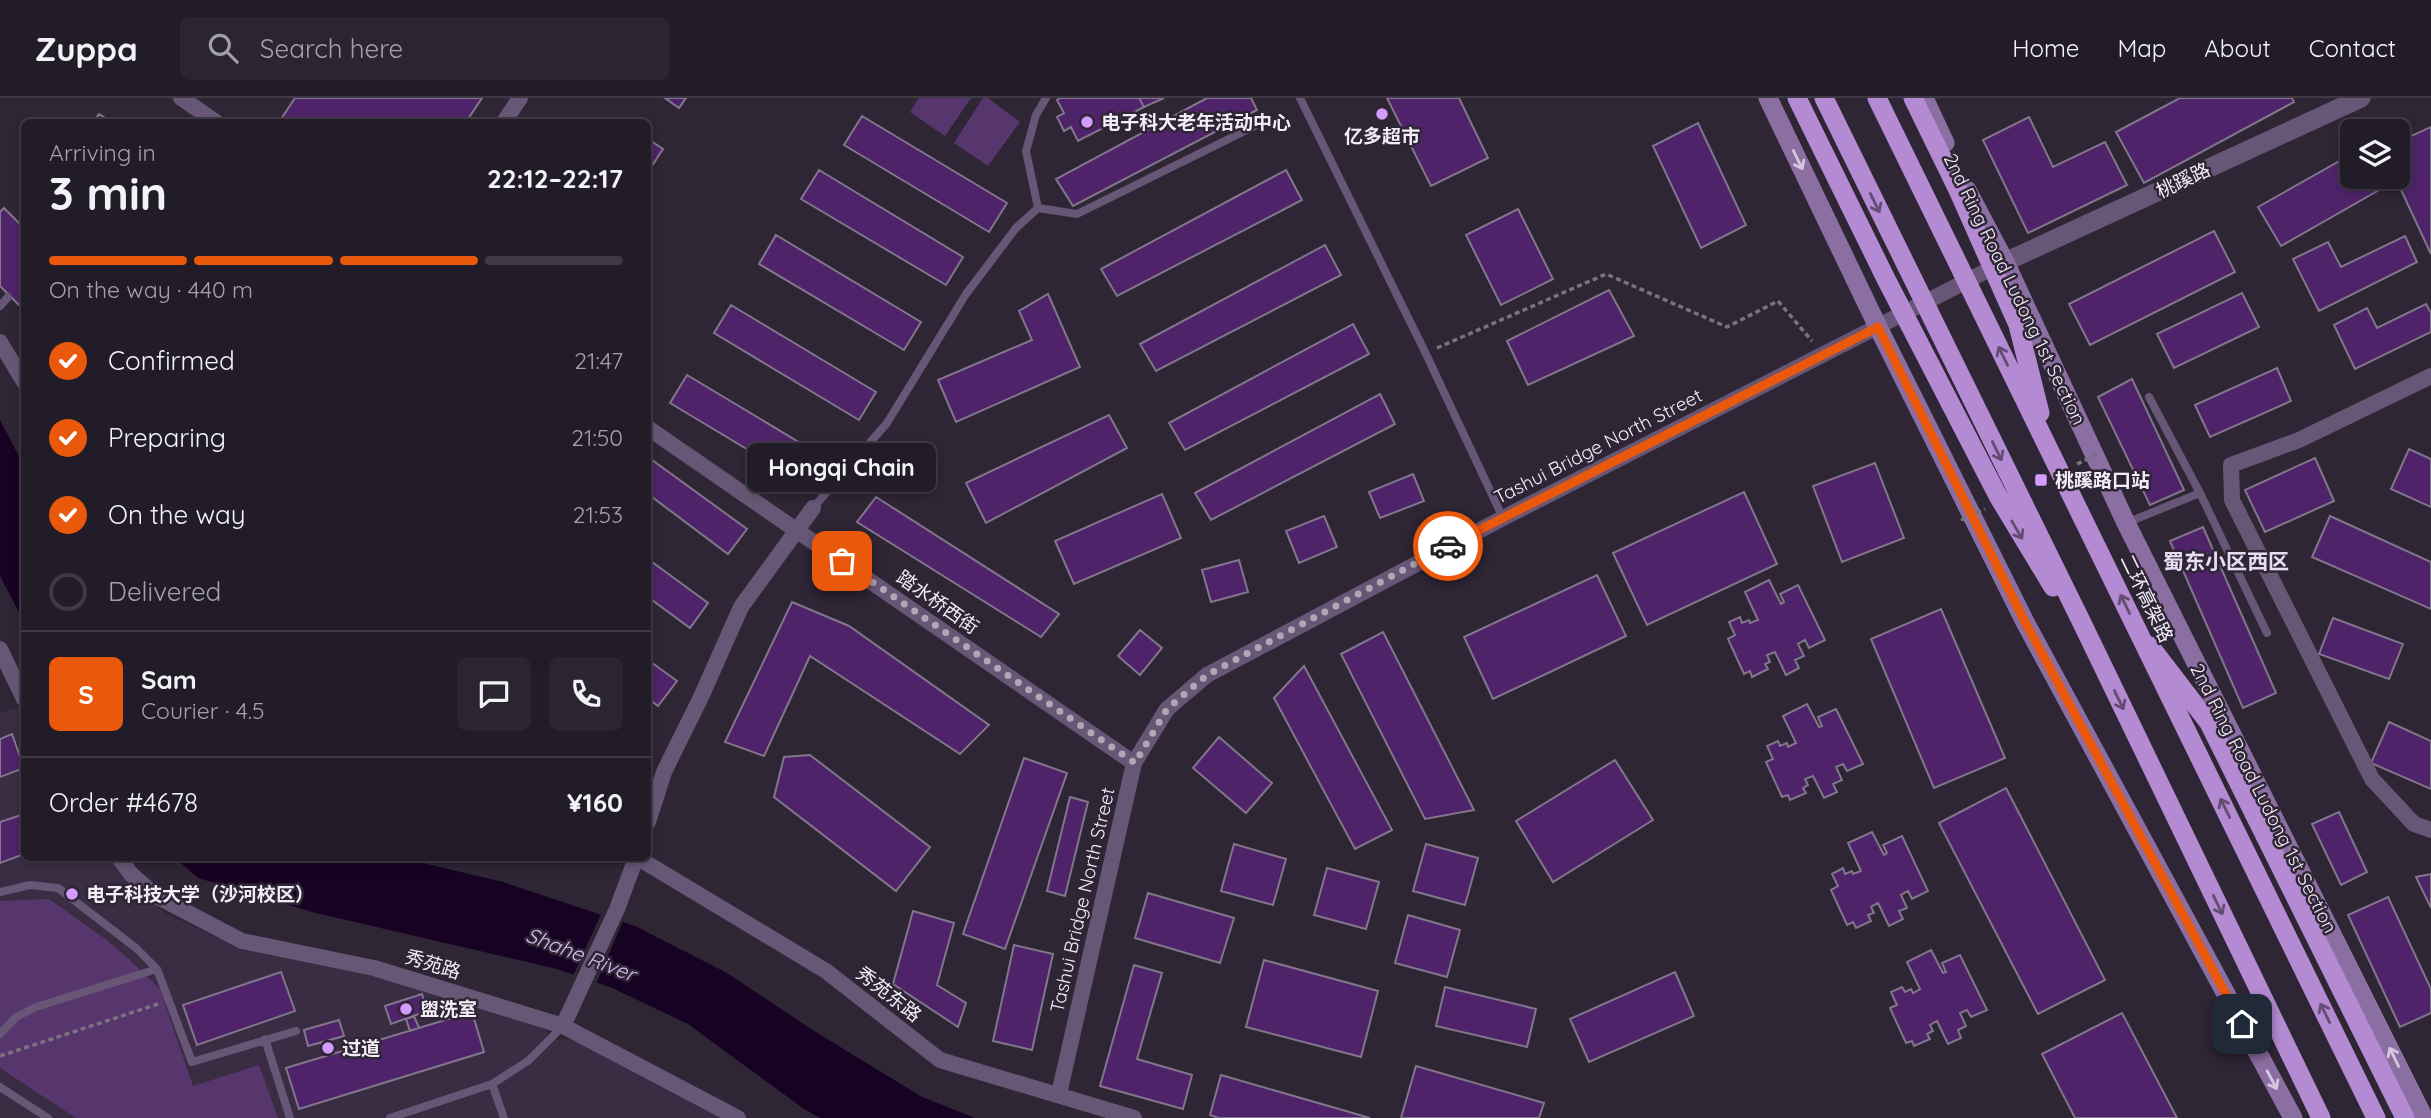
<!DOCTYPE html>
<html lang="en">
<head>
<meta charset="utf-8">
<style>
  body { margin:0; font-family:Quicksand,"Noto Sans SC",sans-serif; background:#2a2530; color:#f1f3f6; height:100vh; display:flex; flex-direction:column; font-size:26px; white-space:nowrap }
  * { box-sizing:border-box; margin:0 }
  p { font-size:23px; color:#a2a1a8 }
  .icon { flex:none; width:38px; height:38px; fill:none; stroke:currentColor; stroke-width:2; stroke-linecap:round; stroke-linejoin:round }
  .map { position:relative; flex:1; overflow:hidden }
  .details { position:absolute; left:21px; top:21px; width:630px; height:742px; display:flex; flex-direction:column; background:#221c28; border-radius:10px; box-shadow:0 4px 10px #0003,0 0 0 2px #3f3a45 }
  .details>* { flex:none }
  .fabs { position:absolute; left:2340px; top:21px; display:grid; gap:14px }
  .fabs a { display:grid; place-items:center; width:70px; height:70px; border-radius:10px; background:#221c28; box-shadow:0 4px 10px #0003,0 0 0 2px #3f3a45; font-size:35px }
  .pin { position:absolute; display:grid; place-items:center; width:60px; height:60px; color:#fff; margin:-30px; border-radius:14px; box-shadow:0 4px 10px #0006 }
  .courier { position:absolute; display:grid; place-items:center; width:70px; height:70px; margin:-35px; border:5px solid #ea580c; border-radius:50%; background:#fff; color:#222; box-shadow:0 2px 9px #0007 }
  .bubble { position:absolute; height:49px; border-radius:10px; background:#221c28; box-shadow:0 4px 10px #0003,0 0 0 2px #3f3a45; font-size:23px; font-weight:700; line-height:49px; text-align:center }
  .head em { font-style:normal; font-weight:700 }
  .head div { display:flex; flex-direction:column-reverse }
  .head { display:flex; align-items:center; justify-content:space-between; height:119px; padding:0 28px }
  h1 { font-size:46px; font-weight:700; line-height:52px }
  .bar { display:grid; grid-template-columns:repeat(4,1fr); gap:10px 7px; align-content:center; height:84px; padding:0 28px }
  .bar i { height:9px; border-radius:5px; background:#3f3a45 }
  .bar .selected { background:#ea580c }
  .bar p { grid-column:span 4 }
  .line { display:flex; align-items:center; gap:18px; padding:0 28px; border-top:2px solid #3f3a45 }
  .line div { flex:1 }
  .round { display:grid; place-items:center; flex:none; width:74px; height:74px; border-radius:10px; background:#2a2530 }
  ol { padding:0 28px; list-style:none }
  li { display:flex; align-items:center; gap:21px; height:77px }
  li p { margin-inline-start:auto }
  li .icon { padding:7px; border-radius:50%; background:#ea580c; color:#fff; stroke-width:4 }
  li:last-child { color:#a2a1a8 }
  li i { width:38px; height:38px; border:4px solid #3f3a45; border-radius:50% }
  header { display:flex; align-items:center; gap:42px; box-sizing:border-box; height:98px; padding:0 35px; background:#221c28; border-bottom:2px solid #3f3a45 }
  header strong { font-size:33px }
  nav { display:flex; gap:38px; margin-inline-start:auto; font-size:24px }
  .search { width:490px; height:63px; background:#2a2530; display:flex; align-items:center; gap:18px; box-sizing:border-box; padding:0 24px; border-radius:10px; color:#a2a1a8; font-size:26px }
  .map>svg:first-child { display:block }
  .built { fill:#392c43 }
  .green { fill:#57366e }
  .water { fill:#170224 }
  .pier { fill:#2e2535 }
  .building { fill:#4e236a; stroke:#81768a; stroke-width:2 }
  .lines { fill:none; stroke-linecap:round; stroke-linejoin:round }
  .path { stroke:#7a7280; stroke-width:3.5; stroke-dasharray:5 3.5; stroke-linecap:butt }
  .service { stroke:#685676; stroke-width:8 }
  .minor { stroke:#685676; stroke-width:16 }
  .tertiary { stroke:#685676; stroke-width:19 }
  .secondary { stroke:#8c6fa2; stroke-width:19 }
  .trunk { stroke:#b48ad2; stroke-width:19 }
  .path-bridge { stroke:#7a7280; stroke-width:3.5; stroke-dasharray:5 3.5; stroke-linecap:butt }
  .trunk-bridge { stroke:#b48ad2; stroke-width:19 }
  .oneway { stroke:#d4c7de }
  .oneway2 { stroke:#644d74 }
  .done { stroke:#aea7b4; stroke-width:7; stroke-dasharray:0 12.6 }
  .route { stroke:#ea580c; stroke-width:9 }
  .poi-dot { fill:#d39cfc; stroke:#2e2535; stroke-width:2.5 }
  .labels { text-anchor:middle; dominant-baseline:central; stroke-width:5; stroke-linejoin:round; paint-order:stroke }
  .poi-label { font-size:19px; font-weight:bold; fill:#f3edf8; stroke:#2e2535; text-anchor:start }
  .street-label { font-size:19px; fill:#f3edf8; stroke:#2e2535 }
  .neighbourhood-label { font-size:21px; font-weight:bold; fill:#e9ddf3; stroke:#2e2535 }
  .water-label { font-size:21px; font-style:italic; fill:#d9b7f4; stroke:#2e2535 }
</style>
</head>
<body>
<header>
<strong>Zuppa</strong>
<div class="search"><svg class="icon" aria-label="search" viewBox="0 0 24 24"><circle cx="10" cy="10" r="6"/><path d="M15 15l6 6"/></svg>Search here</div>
<nav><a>Home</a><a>Map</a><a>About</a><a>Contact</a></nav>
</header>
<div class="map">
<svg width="2431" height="1020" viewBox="0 0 2431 1020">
  <rect width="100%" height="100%" fill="#2e2535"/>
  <path class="built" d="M22,608L24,614V760H109L123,777L165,815L220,841L275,857L354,872L426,893L545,931L551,942L574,941L722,1020H0V615Z"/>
  <path class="green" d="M919,0H971L945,38L910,14Z
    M983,0H988L1020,24L988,68L954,45Z
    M49,801L104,840L133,865L160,891L193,988L259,967L278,1020H76L0,970V803Z"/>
  <path class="water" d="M0,322L24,368V524L0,478Z
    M175,760H402L503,784L635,828L727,875L811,931L922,999L975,1020H820L804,1011L688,926L610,889L557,871L316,815L198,780Z"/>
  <path class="pier" d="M602,814L624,821L595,888L572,880Z"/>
  <path class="building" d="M295,0H482L466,24H279Z
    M665,0H686L679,10Z
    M1060,0H1139L1144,9L1078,43L1071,29L1064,33L1057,19L1064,15L1057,2Z
    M1139,0H1164L1144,9Z
    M1207,0H1251L1257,12L1073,108L1056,81Z
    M1387,0H1459L1488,60L1431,88Z
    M2180,0H2292L2294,4L2144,85L2116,34Z
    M99,16L112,24H93Z
    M862,18L1007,105L989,134L844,47Z
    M2029,19L2053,69L2105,44L2127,87L2028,135L1983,42Z
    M1698,25L1746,127L1701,150L1653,48Z
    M2431,29V156L2395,79H2398V44Z
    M648,41L663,51L648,74Z
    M2352,56V79H2374L2381,91L2281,148L2258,109Z
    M819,72L963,159L946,187L801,101Z
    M1286,72L1302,102L1117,198L1101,171Z
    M4,110L24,130V201L19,207L0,188V114Z
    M1518,111L1553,181L1501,207L1466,137Z
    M2214,133L2235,174L2090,247L2069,206Z
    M776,137L921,224L904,252L759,166Z
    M2405,138L2417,164L2319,213L2293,161L2328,144L2341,169Z
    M1325,147L1341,177L1156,273L1140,246Z
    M1609,192L1634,238L1528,287L1507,243Z
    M2242,195L2259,229L2174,270L2157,236Z
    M1048,196L1080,269L956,324L938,282L1032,242L1019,213Z
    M2426,206L2431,215V234L2355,271L2334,227L2367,210L2377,230Z
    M731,207L876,294L859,322L714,235Z
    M1353,226L1369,256L1185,352L1169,325Z
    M2277,270L2291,303L2210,339L2195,307Z
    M687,277L832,364L815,392L670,305Z
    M2132,281L2184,392L2150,407L2098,299Z
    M1380,296L1395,326L1211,422L1195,395Z
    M1109,317L1127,350L986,425L966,385Z
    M2409,351L2431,361V409L2391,391Z
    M648,359L747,431L728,456L648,396Z
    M2315,360L2334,403L2265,434L2245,392Z
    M1875,365L1904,440L1842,464L1813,388Z
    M1413,376L1424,403L1380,420L1369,394Z
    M1744,394L1777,466L1647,527L1613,455Z
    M1162,396L1181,440L1074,486L1055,443Z
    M876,399L1059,516L1041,539L857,424Z
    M1324,418L1337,449L1299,465L1286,433Z
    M2330,418L2431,464V511L2312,459Z
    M2203,429L2276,595L2243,610L2170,443Z
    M648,461L708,505L690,530L648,499Z
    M1239,462L1248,494L1211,504L1202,472Z
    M1597,477L1626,538L1493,601L1464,539Z
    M1769,482L1781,506L1784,504L1780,496L1798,487L1825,542L1809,550L1805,542L1798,546L1804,558L1795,562L1799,570L1786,577L1775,554L1767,557L1770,564L1765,566L1768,571L1752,579L1750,573L1744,576L1728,541L1735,537L1729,524L1740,519L1742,525L1749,522L1750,525L1758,522L1745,494Z
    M792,504L849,528L989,627L960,656L810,558L764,658L725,644Z
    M1941,511L2005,660L1934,690L1871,541Z
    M2333,520L2403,546L2389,581L2319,556Z
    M1140,532L1162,550L1140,577L1118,558Z
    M1383,534L1474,712L1425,721L1341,556Z
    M648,562L677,583L658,608L648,600Z
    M1304,568L1392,732L1355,751L1274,600Z
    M1807,606L1819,629L1822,628L1818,619L1836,611L1863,666L1847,673L1843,666L1836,669L1842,682L1833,686L1837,694L1824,700L1813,678L1805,681L1808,687L1803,690L1806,695L1790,702L1788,697L1782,699L1766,664L1773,661L1767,648L1778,643L1780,648L1787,645L1788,649L1796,645L1783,618Z
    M2389,624L2431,643V691L2371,665Z
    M12,636L24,670L0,679V641Z
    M1219,639L1272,685L1246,715L1193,670Z
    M810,657L930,749L896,793L774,699L784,659Z
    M1024,660L1067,675L1005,851L963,836Z
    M1615,662L1653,722L1553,784L1516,723Z
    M2006,690L2105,882L2038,916L1939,725Z
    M1070,699L1088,704L1065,798L1047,793Z
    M2339,714L2367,774L2341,787L2312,726Z
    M24,716V756L0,765V724Z
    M1872,734L1884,757L1887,755L1883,747L1902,738L1928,793L1912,801L1908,793L1901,797L1907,810L1899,813L1903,821L1889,828L1878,805L1871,809L1874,815L1868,817L1871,823L1856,830L1853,824L1847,827L1831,792L1838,788L1832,776L1843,770L1845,776L1852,773L1853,776L1861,773L1848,745Z
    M1234,746L1286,761L1273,807L1221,793Z
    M1426,746L1478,760L1465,807L1413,793Z
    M1327,770L1379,784L1366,831L1314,817Z
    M2431,776V810L2416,779Z
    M1148,795L1234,820L1220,865L1135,840Z
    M2388,799L2431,891V915L2400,929L2348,817Z
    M913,813L954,825L937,887L966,905L958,929L893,886Z
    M1408,817L1460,832L1447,879L1395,865Z
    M1014,847L1053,856L1032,952L993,943Z
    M1931,852L1943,875L1946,874L1942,865L1960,857L1987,912L1971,919L1967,912L1960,915L1966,928L1958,932L1961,940L1948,946L1937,923L1930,927L1933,933L1927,936L1930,941L1914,948L1912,943L1906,945L1890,910L1897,907L1891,894L1902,889L1905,894L1911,891L1913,895L1920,891L1907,864Z
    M1264,862L1378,893L1361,959L1246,929Z
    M1134,867L1162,875L1137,961L1192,977L1183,1011L1100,988Z
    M281,874L295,913L197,947L183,907Z
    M1675,874L1694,918L1589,964L1570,921Z
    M1445,889L1536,911L1527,949L1436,928Z
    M422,896L427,913L391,926L385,908Z
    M472,914L484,954L299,1011L286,970Z
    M2122,915L2177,1020H2075L2042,956Z
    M414,918L419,930L410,933L406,921Z
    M339,922L344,938L308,948L304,932Z
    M331,942L335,955L326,957L322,944Z
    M1416,968L1544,1005L1539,1020H1401Z
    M1221,977L1370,1020H1219L1210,1017Z"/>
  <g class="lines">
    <path class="path" d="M1437,250L1606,176L1727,229L1778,203L1812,243
      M0,958L158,906"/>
    <path class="service" d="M1300,0L1426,256L1503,420
      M1038,110L1077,116L1263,24
      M0,208L8,199
      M2149,299L2200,395L2267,535
      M813,410L887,325L966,196L1016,130L1038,110L1026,53L1036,17L1046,0
      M2126,425L2200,395
      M0,794L30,787L58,790L136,850L157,871L192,964L296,933
      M0,936L16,919L36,909L157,871
      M265,941L290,1020
      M492,986L504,1020
      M0,989L48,1020
      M390,1020L492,986L528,963L563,928"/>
    <path class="minor" d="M181,0L216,24
      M504,24L520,0
      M0,244L24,284
      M2431,278L2299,342L2231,367L2232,402L2372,681L2414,726L2431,732
      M648,330L1134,665
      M0,551L24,601
      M648,724L664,674L701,599L741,509L813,410
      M119,760L131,776L156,798L242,843L374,870L563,928L738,1020
      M638,760L826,873L940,962L1134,1020
      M563,928L617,811L636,760
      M1059,996L1134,665L1167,611L1207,577L1503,420L2002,165"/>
    <path class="tertiary" d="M2005,164L2361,0"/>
    <path class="secondary" d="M1768,0L1878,229L2025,524L2293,1020
      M1924,0L1945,45
      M1967,92L2005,164L2126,425L2424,1020"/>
    <path class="trunk" d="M2150,548L2209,625L2405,1020"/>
    <path class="path-bridge" d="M2077,366L2100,355
      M1961,422L1985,411"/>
    <path class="trunk-bridge" d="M1797,0L1886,181L1998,398L2053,489
      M1824,0L2082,525L2321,1020
      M1877,0L2376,1020
      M1913,0L1957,90L2018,227L2040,315"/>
  </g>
  <defs><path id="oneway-shaft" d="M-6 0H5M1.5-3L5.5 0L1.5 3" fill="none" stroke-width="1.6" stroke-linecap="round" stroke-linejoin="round" transform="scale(1.75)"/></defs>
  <g class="oneway">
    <use href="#oneway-shaft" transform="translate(1798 62) rotate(64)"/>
    <use href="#oneway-shaft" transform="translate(2394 959) rotate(-116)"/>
    <use href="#oneway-shaft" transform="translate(2272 982) rotate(62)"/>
  </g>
  <g class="oneway2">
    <use href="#oneway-shaft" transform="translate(1875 105) rotate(64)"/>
    <use href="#oneway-shaft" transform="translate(2003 258) rotate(-116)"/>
    <use href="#oneway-shaft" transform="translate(1997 353) rotate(64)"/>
    <use href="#oneway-shaft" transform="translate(2017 432) rotate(60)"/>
    <use href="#oneway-shaft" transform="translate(2125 506) rotate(-116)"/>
    <use href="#oneway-shaft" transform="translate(2119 602) rotate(64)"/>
    <use href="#oneway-shaft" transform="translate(2225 710) rotate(-116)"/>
    <use href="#oneway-shaft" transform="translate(2218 807) rotate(64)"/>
    <use href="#oneway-shaft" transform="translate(2325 915) rotate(-116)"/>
  </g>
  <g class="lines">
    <path class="done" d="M842,463L1135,665L1167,611L1207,577L1448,448"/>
    <path class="route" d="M1448,448L1878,229L2025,524L2242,926"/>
  </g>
  <g class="poi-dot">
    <circle cx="1382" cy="16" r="7"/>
    <circle cx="1087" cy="24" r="7"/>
    <rect x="2034" y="375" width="14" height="14" rx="3.5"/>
    <circle cx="72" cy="796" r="7"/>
    <circle cx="406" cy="911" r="7"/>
    <circle cx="328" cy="950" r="7"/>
  </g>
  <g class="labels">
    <g class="poi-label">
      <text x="1101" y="24">电子科大老年活动中心</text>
      <text x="1382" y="38" text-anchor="middle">亿多超市</text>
      <text x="2055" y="382">桃蹊路口站</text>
      <text x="86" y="796">电子科技大学（沙河校区）</text>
      <text x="420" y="911">盥洗室</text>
      <text x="342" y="950">过道</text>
    </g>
    <g class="street-label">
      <text transform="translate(2183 82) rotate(-25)">桃蹊路</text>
      <text transform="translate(2015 191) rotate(64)">2nd Ring Road Ludong 1st Section</text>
      <text transform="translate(1598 348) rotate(-27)">Tashui Bridge North Street</text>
      <text transform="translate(2147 500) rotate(64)">二环高架路</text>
      <text transform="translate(938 504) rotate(35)">踏水桥西街</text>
      <text transform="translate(2264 700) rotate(63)">2nd Ring Road Ludong 1st Section</text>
      <text transform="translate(1082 802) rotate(-77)">Tashui Bridge North Street</text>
      <text transform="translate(433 866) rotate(17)">秀苑路</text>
      <text transform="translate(889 896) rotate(38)">秀苑东路</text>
    </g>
    <g class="neighbourhood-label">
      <text x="2226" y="463">蜀东小区西区</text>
    </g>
    <g class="water-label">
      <text transform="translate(581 856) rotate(21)">Shahe River</text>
    </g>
  </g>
</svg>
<div class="fabs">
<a><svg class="icon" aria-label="layers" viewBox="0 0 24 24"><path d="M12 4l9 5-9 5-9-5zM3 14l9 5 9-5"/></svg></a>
</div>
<div class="pin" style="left:842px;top:463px;background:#ea580c"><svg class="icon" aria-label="bag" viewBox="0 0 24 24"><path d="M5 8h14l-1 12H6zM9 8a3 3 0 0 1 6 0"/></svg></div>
<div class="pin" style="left:2242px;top:926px;background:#1f2937"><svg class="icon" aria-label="home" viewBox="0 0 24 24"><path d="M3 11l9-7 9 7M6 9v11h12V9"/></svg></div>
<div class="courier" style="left:1448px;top:448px"><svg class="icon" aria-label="car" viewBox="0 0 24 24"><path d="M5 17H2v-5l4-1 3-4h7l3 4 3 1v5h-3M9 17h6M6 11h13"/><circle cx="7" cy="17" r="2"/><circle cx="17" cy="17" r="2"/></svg></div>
<div class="bubble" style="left:747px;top:345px;width:189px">Hongqi Chain</div>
<section class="details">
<div class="head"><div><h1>3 min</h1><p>Arriving in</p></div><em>22:12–22:17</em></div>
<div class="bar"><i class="selected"></i><i class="selected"></i><i class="selected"></i><i></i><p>On the way · 440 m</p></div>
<ol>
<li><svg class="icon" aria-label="check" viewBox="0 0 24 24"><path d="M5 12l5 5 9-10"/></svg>Confirmed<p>21:47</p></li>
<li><svg class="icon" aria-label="check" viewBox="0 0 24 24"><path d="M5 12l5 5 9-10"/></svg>Preparing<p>21:50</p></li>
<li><svg class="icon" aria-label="check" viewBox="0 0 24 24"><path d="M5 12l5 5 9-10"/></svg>On the way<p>21:53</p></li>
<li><i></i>Delivered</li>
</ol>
<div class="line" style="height:126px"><b class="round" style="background:#ea580c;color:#fff">S</b><div><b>Sam</b><p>Courier · 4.5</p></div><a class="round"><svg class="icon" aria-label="chat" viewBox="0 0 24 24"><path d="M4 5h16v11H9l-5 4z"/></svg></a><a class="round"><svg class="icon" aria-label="phone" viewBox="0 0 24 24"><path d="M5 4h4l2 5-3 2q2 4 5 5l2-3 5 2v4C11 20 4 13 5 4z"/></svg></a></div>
<div class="line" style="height:91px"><div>Order #4678</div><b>¥160</b></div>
</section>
</div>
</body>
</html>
